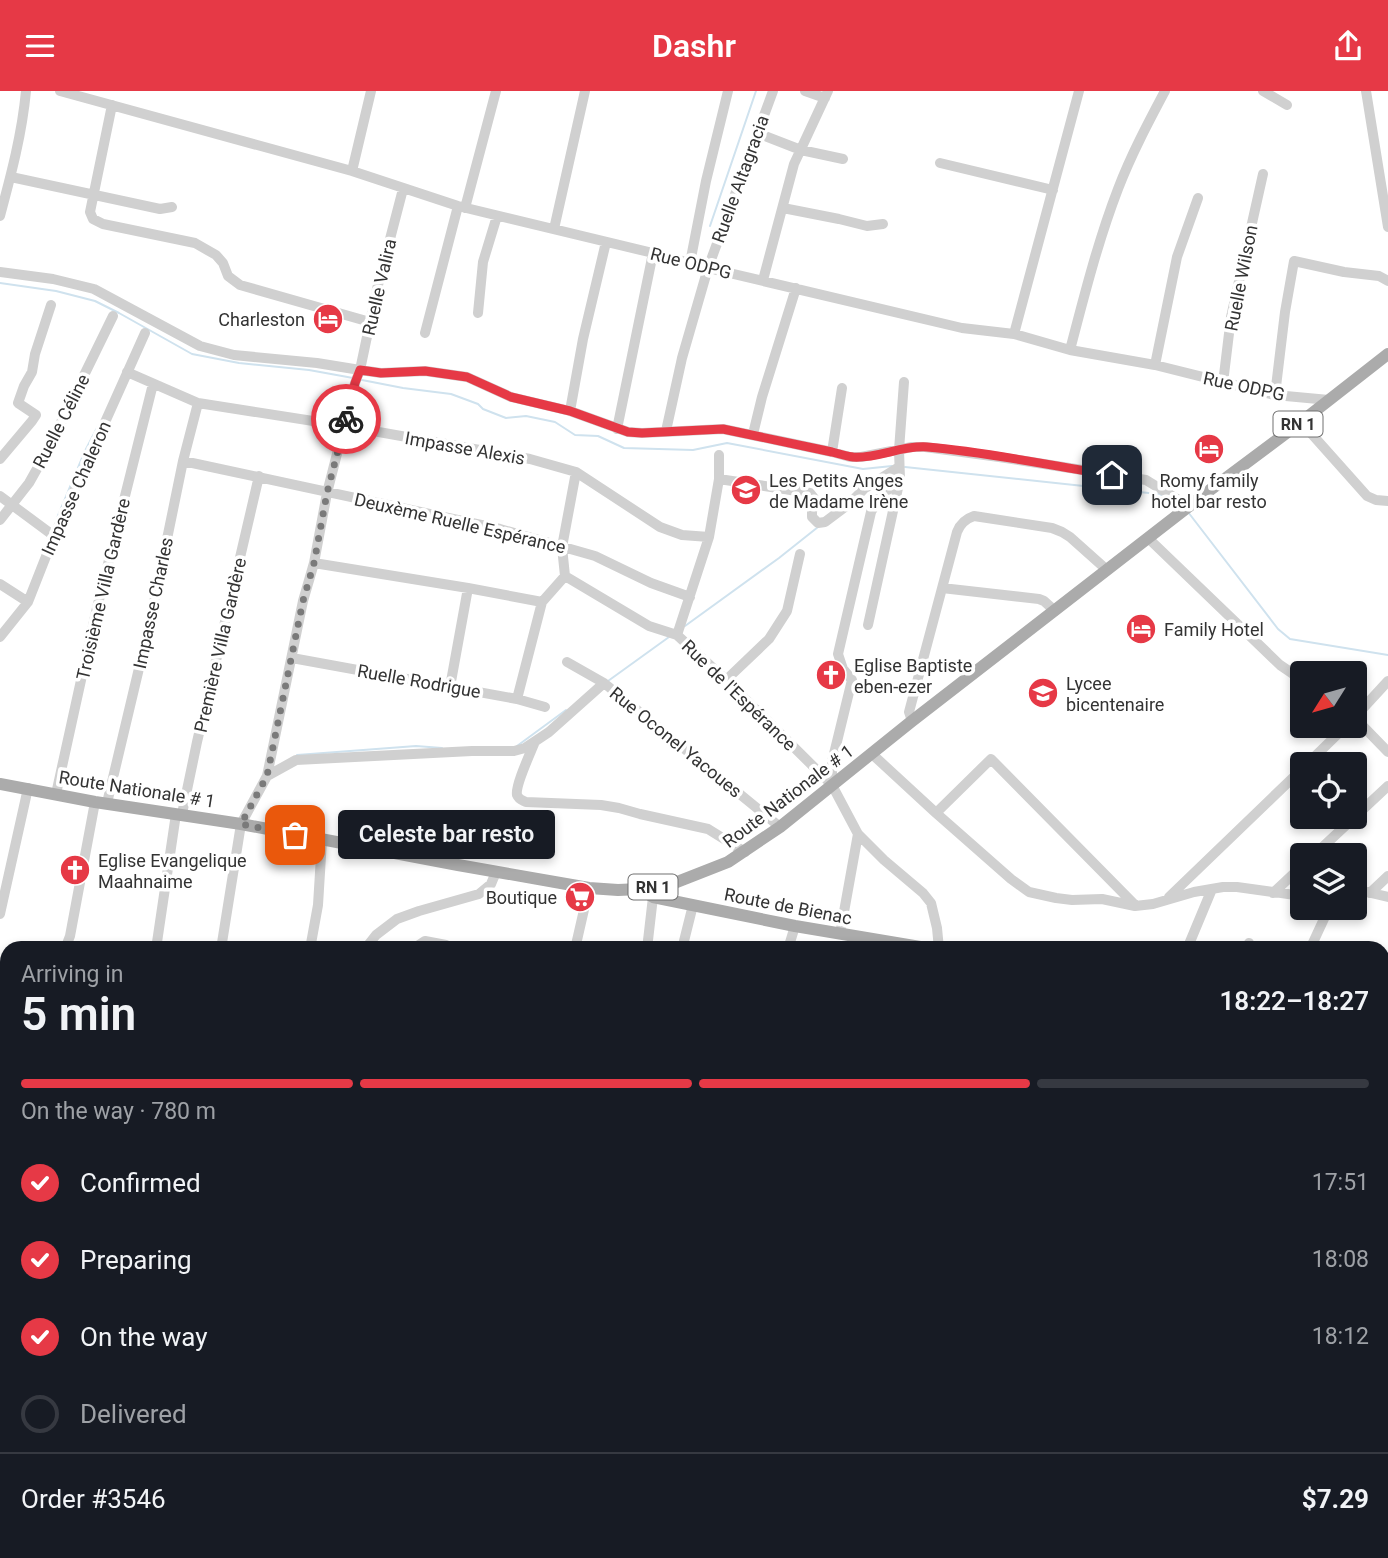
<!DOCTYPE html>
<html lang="en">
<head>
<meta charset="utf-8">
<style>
  body { margin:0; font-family:Roboto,sans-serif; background:#20242c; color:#f1f3f6; height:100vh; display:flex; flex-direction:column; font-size:26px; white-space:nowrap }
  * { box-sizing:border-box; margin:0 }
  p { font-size:23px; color:#9ea1a6 }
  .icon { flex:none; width:38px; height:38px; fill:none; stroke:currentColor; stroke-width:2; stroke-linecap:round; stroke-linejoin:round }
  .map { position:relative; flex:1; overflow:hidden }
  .drawer { position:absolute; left:0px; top:850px; width:1390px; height:618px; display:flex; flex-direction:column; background:#171b24; border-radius:21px 21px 0 0; box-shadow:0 4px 10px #0003 }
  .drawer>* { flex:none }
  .needle { width:46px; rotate:233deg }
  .tools { position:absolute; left:1290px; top:570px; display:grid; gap:14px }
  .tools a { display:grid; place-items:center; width:77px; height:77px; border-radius:7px; background:#171b24; box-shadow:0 4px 10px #0003; font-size:35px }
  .pin { position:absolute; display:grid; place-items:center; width:60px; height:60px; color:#fff; margin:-30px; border-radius:14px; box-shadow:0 4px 10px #0006 }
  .courier { position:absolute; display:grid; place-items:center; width:70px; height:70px; margin:-35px; border:5px solid #e63946; border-radius:50%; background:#fff; color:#222; box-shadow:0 2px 9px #0007 }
  .bubble { position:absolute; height:49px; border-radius:7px; background:#171b24; box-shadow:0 4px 10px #0003; font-size:23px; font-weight:600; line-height:49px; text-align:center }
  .overview em { font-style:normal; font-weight:600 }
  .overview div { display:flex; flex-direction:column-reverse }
  .overview { display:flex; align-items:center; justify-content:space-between; height:119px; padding:0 21px }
  h1 { font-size:46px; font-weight:600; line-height:52px }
  .bar { display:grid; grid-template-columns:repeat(4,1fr); gap:10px 7px; align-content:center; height:84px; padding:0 21px }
  .bar i { height:9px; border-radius:5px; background:#363941 }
  .bar .selected { background:#e63946 }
  .bar p { grid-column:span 4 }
  .line { display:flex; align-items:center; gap:18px; padding:0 21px; border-top:2px solid #363941 }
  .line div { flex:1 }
  ol { padding:0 21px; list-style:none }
  li { display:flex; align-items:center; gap:21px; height:77px }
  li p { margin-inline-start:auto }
  li .icon { padding:7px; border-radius:50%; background:#e63946; color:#fff; stroke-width:4 }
  li:last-child { color:#9ea1a6 }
  li i { width:38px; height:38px; border:4px solid #363941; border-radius:50% }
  header { display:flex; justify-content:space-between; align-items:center; height:91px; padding:0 21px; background:#e63946; color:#fff; font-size:32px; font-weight:600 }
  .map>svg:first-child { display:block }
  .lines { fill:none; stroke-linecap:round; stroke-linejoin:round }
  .stream { stroke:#cfe2ee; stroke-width:2 }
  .minor { stroke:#d0d0d0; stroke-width:10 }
  .major { stroke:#ababab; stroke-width:12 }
  .done { stroke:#7a7a7a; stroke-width:7; stroke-dasharray:0 12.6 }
  .route { stroke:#e63946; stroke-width:9 }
  .labels { text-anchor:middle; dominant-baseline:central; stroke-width:7; stroke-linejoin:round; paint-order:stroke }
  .shield { fill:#fff; stroke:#707070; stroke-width:2 }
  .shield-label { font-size:16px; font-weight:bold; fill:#333 }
  .street-label { font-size:18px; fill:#333; stroke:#fff }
  .poi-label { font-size:18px; fill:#333; stroke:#fff; text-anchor:start }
</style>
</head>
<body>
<header><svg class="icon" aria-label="menu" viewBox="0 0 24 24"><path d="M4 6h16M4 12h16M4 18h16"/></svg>Dashr<svg class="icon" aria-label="share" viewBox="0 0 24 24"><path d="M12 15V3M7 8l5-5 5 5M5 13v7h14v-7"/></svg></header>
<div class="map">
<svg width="1388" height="1467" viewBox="0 0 1388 1467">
  <rect width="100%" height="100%" fill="#fff"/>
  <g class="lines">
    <path class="stream" d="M710,135L756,0
      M0,192L56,200L95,210L119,222L192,263L239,272L309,279L353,287
      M362,289L403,297L451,303L478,313L483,318L506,327L526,325L555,331L575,344L598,345L624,357L693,359L727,352L863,378L892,375
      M905,376L1158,403L1163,405
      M1188,421L1278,538L1290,548L1388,564
      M57,427L85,360L99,333
      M685,535L779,467L818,436
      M608,590L669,546
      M517,655L566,619
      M297,664L416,655L442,657"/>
    <path class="minor" d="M60,0L352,80L458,115L653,162L708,177L962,237L1014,243L1070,259L1155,274L1275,304L1329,309
      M805,0L825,7
      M1263,0L1287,14
      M1366,0L1388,136
      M112,14L90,121L93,128L103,133L195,152L216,164L223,172L228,185L240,194L370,231
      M757,42L801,59L843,68
      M940,72L1053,99
      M352,80L371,0
      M11,86L160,118L172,116
      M403,98L377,198L360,279L381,282L425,280L467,286L511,306L570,320L628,341L642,342L723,338L832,361L850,366H861L912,356H925L999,366L1146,389L1190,416
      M465,117L496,0
      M783,117L839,128L867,135L883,133
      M0,125C11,84 22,43 26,0
      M554,138L585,0
      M690,172L706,90L728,0
      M0,181L53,188L94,198L200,255L234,264L317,272L360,279L355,292L327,402L314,472L303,510L267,685L241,733L221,858
      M763,189L794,73L828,0
      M478,222L483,171L497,125
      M425,242L458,115
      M1014,243L1079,0
      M1070,259C1084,205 1098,150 1118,98C1131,64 1148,32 1165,0
      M1155,274L1177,166L1198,107
      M127,281L198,312L345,335L530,368L576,381L660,436L682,444L709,446
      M1223,292L1231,226L1263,83
      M1275,304L1285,221L1294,170L1344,181L1379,185L1388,190
      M570,320L583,248L606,151
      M1301,331L1367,405L1376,409L1388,410
      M617,338L653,162
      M666,340L682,267L708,177L773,0
      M753,343L762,306L796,197
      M832,361L842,297
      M0,368L32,330L36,324L18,312L24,295L32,281L35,263L51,214
      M183,370L500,438L595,465L651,492L690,506
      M576,381L562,456L565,485L649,535L677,544L726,589L832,694L858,743L884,769L923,802L931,812L937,837L939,858
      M719,388L810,402L814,407L812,421V426L818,432L825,431L849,413L864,398L899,376
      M0,405L54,445
      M0,429L29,392L47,360L113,225
      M1148,447L1280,574L1302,589
      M314,472L468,497L542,511
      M0,493L28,511
      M942,497L1039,508L1044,510L1055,520
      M868,534L900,388L899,359L904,291
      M677,544L709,446L719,388V364
      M0,546L28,511L54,445L145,242
      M292,567L517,608L545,616
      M567,571L604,592L780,736
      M726,589L769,548L787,520L800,463
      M450,596L468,497
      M517,608L542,511L565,485
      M1354,626L1388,661
      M1354,627L1388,590
      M912,630L909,621L957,441C960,433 965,428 974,425L1052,437L1062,441L1070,446L1107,479
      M534,653C530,663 515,695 517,704C519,709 522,709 526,711L601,714L619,717L640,723L708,738L745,761
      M872,663L936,722L1011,788L1029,801L1056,807L1072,809L1102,808L1135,815L1153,813L1194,801L1223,796H1237L1302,805
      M1306,674L1346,635
      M267,685L296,669L472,660H514L525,657L549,641L604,592
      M832,694V671L852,589L843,578L838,563L871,421L879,407L900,388
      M56,703L96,521L153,293
      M107,712L150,531L183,370L198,312
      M936,722L991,668L1135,814
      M182,723L197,651L259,385
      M1313,765L1388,695
      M1354,798L1388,806
      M1273,802L1302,775
      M1370,802L1388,785
      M1169,806L1302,678
      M0,823L28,697
      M840,843L858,743
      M65,858L70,845L95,711
      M156,858L176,723
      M310,858L318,814L322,749
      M365,858L376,844L397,828L419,820L479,803L491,793L496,781
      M413,858L425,850L446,854
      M575,858L589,797
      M647,858L653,806
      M682,858L693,814
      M788,858L795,835
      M1187,858L1212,798
      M1245,858L1249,852
      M1310,858L1329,817
      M1382,878L1388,869
      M1382,911L1388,914
      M1382,1027L1388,1017
      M1382,1145L1388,1141
      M1382,1239L1388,1233
      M1382,1358L1388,1351
      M1382,1443L1388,1441
      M1277,1467L1284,1461
      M1315,1467L1322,1461"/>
    <path class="major" d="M0,693L95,711L241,733L458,774L589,797L618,799L640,798L657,796L677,791L728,771L780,736L912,630L1206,402L1301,331L1388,263
      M640,798L653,806L795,835L932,858
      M1382,1047L1388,1051"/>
  </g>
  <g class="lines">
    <path class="done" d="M295,744L241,733L267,685L303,510L314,472L327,402L346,328"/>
    <path class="route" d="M346,328L355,292L360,279L381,282L425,280L467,286L511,306L570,320L628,341L642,342L723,338L832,361C839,363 846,365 853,366C877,368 902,354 927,356C989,361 1051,375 1112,384"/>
  </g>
  <defs>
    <g id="hotel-disc" transform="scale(1.575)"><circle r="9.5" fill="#e63946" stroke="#fff"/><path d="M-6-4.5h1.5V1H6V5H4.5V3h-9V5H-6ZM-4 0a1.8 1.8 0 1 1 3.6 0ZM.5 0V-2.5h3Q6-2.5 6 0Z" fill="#fff"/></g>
    <g id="school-disc" transform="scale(1.575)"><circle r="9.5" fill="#e63946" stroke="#fff"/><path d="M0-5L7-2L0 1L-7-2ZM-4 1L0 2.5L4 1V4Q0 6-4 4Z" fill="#fff"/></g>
    <g id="church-disc" transform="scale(1.575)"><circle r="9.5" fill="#e63946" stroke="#fff"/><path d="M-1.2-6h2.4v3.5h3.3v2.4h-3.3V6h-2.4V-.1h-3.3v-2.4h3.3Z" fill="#fff"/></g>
    <g id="university-disc" transform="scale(1.575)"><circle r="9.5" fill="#e63946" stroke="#fff"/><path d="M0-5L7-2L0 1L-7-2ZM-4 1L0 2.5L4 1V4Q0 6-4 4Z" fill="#fff"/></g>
    <g id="supermarket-disc" transform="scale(1.575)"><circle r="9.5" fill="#e63946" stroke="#fff"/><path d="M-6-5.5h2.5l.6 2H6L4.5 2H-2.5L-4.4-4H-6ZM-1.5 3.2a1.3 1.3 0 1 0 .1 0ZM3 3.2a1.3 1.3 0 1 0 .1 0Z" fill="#fff"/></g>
  </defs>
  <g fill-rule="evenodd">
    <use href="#hotel-disc" x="328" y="228"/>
    <use href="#hotel-disc" x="1209" y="358"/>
    <use href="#school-disc" x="746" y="399"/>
    <use href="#hotel-disc" x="1141" y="538"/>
    <use href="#church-disc" x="831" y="584"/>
    <use href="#university-disc" x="1043" y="602"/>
    <use href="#church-disc" x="75" y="779"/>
    <use href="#supermarket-disc" x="580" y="806"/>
  </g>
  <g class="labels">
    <g class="shield">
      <rect x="1273.5" y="320.5" width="49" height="25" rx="5"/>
      <rect x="628.5" y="783.5" width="49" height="25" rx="5"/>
    </g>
    <g class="shield-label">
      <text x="1298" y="333">RN 1</text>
      <text x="653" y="796">RN 1</text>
    </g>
    <g class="street-label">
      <text transform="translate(740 88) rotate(-70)">Ruelle Altagracia</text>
      <text transform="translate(691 172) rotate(14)">Rue ODPG</text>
      <text transform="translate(1241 187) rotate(-79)">Ruelle Wilson</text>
      <text transform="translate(379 196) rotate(-77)">Ruelle Valira</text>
      <text transform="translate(1244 295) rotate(12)">Rue ODPG</text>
      <text transform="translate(61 330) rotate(-63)">Ruelle Céline</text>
      <text transform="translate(465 357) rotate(10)">Impasse Alexis</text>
      <text transform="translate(76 397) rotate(-66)">Impasse Chaleron</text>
      <text transform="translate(460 432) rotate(13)">Deuxème Ruelle Espérance</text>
      <text transform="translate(103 498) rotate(-77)">Troisième Villa Gardère</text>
      <text transform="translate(153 512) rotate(-78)">Impasse Charles</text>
      <text transform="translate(220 554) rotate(-77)">Première Villa Gardère</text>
      <text transform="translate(419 590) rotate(10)">Ruelle Rodrigue</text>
      <text transform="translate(739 604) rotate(44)">Rue de l'Espérance</text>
      <text transform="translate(676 651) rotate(39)">Rue Oconel Yacoues</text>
      <text transform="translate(137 698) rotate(9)">Route Nationale # 1</text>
      <text transform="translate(788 705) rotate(-37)">Route Nationale # 1</text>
      <text transform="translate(788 815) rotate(11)">Route de Bienac</text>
    </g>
    <g class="poi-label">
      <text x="305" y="228" text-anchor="end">Charleston</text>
      <text x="769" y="389">Les Petits Anges<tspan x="769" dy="21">de Madame Irène</tspan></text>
      <text x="1209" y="389" text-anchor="middle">Romy family<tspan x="1209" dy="21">hotel bar resto</tspan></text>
      <text x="1164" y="538">Family Hotel</text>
      <text x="854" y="574">Eglise Baptiste<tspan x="854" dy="21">eben-ezer</tspan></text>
      <text x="1066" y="592">Lycee<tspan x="1066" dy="21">bicentenaire</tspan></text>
      <text x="98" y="769">Eglise Evangelique<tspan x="98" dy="21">Maahnaime</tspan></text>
      <text x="557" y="806" text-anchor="end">Boutique</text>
    </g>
  </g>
</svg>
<div class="tools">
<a><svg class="needle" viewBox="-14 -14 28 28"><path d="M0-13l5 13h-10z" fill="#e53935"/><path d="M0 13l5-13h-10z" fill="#9ea1a6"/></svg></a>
<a><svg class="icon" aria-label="locate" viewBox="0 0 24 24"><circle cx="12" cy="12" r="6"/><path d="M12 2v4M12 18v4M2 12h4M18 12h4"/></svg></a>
<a><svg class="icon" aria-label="layers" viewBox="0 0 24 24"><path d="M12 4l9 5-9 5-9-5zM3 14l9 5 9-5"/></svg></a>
</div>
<div class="pin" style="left:295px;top:744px;background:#ea580c"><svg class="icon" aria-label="bag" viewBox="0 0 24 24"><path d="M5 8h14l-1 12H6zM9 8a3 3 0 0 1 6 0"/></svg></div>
<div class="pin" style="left:1112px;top:384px;background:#1f2937"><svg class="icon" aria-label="home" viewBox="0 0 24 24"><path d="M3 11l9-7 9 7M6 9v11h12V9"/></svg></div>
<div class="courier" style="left:346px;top:328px"><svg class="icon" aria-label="bike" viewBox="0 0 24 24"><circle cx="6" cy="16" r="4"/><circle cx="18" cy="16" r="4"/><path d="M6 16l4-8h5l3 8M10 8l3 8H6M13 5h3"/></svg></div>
<div class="bubble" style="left:338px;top:719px;width:217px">Celeste bar resto</div>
<section class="drawer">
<div class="overview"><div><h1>5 min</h1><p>Arriving in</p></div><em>18:22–18:27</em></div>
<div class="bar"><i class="selected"></i><i class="selected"></i><i class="selected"></i><i></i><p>On the way · 780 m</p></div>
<ol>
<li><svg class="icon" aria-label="check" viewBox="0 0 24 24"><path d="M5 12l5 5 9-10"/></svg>Confirmed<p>17:51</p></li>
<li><svg class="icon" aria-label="check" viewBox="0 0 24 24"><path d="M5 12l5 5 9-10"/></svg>Preparing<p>18:08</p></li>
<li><svg class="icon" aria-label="check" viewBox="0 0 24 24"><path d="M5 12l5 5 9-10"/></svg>On the way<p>18:12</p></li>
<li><i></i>Delivered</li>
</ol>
<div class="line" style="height:91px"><div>Order #3546</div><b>$7.29</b></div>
</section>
</div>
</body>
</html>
